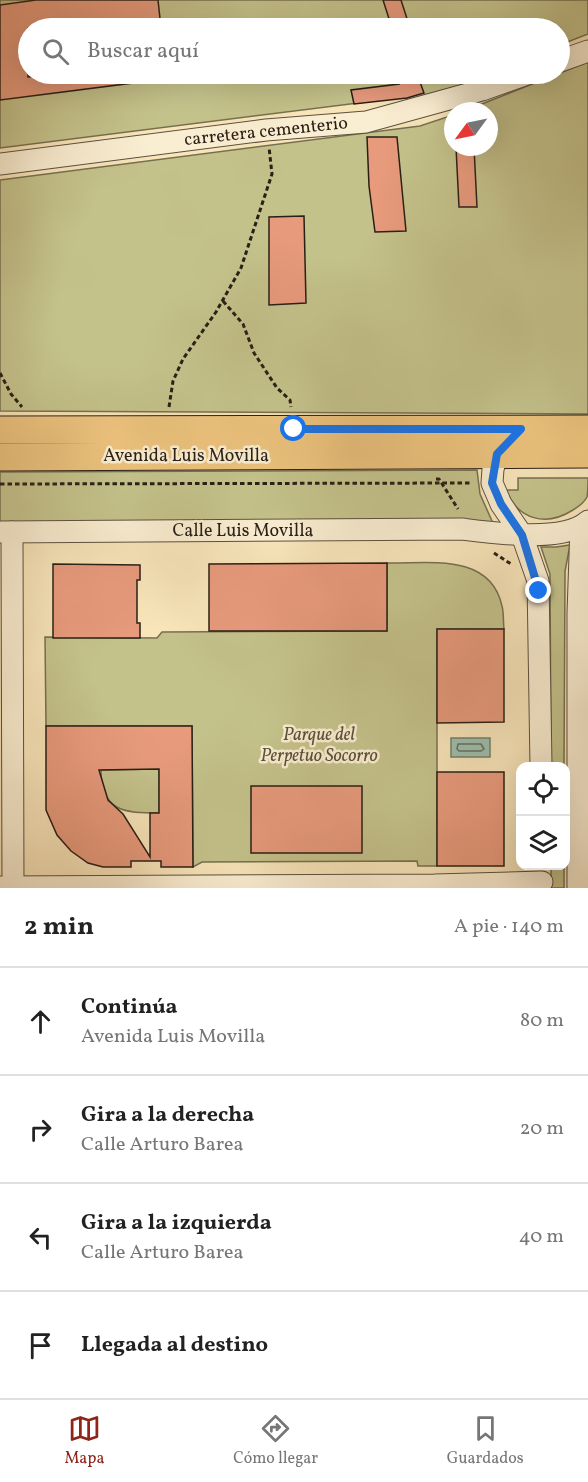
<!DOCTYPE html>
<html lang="es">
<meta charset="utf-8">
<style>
:root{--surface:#fff;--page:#f6f6f6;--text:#222;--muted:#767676;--line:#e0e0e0;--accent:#8f2418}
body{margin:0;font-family:Vollkorn,serif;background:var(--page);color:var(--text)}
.controls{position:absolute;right:18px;bottom:18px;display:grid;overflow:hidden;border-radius:12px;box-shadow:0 6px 24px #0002}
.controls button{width:54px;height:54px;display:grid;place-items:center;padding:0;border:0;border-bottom:2px solid var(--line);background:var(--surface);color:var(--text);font:30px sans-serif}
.compass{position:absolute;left:444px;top:102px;width:54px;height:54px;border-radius:50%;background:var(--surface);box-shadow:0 6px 24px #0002;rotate:237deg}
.stop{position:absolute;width:18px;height:18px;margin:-14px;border:4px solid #1a73e8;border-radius:50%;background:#fff}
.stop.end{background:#1a73e8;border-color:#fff;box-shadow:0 2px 6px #0008}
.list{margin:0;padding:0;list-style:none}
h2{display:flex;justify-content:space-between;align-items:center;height:78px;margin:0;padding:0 24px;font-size:26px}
h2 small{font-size:20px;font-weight:400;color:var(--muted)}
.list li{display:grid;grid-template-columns:39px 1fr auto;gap:18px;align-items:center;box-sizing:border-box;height:108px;padding:0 24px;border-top:2px solid var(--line)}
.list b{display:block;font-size:22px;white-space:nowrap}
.list p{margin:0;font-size:20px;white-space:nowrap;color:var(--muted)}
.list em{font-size:20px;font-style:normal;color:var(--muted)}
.icon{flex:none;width:33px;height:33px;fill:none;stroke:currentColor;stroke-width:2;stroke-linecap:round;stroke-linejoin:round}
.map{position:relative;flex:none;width:588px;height:888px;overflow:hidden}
.search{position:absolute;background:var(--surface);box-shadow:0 6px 24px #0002;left:18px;right:18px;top:18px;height:66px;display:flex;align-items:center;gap:15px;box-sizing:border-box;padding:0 21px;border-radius:33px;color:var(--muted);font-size:22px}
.sheet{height:510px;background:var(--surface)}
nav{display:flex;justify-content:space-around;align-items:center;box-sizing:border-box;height:84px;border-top:2px solid var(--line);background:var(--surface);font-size:16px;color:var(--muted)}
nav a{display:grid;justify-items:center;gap:3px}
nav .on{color:var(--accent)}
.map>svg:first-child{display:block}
.green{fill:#c4c28b;stroke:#767050;stroke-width:1.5}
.water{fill:#9dbfad;stroke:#6f7f71;stroke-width:1.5}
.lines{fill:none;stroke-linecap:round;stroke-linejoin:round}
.shore{stroke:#636f62;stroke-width:1.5}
.building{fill:#e79a7c;stroke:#291f16;stroke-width:1.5;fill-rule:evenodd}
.minor-casing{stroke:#5d503f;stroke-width:23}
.major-casing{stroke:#291f16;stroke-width:29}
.path{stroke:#291f16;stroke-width:3;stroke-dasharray:4.5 3;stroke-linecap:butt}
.minor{stroke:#faeed2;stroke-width:21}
.major{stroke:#ecc27d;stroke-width:27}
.route{stroke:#1a73e8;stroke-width:8}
.labels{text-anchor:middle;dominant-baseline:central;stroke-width:5;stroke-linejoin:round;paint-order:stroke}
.street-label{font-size:18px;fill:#291f16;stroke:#faeed2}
.park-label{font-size:18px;font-style:italic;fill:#585039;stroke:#faeed2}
</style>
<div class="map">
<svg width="588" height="888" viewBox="0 0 588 888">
<rect width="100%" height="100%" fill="#f8e5ba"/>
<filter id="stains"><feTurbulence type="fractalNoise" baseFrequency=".00333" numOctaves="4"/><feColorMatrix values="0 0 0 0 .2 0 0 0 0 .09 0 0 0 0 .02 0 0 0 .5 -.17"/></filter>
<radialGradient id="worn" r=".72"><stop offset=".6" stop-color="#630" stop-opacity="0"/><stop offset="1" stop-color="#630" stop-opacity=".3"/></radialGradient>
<g class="green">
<polygon points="0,0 588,0 588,34 560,45 560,28 28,28 28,74 489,74 410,105 406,97 0,148"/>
<polygon points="588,62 588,414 0,411 0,180 420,126 453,115 453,147 489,147 489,111 464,111"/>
<polygon points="477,470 480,494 492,521 488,524 0,524 0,472"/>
<path d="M518 478H588C588 484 588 492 587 497 584 503 578 507 573 510 546 527 518 520 506 490H518Z"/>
<polygon points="570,545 565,571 564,766 551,766 550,574 541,547 556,547"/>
<path d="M387 563C428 564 490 552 502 606 504 613 503 621 504 629H437V866H418L417 861 202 862 193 867 192 726H46L45 637 157 638 162 632 387 631Z"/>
<path d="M159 769V813C125 813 101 812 101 770Z"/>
<rect x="551" y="866" width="13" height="22"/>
</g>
<rect class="water" x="451" y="738" width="39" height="19"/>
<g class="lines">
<polygon class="shore" points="458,744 481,744 484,749 481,751 459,751 457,749"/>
</g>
<g class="building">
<polygon points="36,0 158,0 161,28 28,28 28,77 61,74 133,74 133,83 0,100 0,5"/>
<polygon points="383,0 401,0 410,28 392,28"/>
<polygon points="396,74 417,74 424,93 407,98 354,104 351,90 399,84"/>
<polygon points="367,137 397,137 406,231 375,232 369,186"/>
<polygon points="456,147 474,147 477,207 459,207"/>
<polygon points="304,216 306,303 269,305 269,217"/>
<polygon points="387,563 387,631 209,631 209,564"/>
<polygon points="53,564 140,565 140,580 137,580 137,623 140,623 140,638 53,638"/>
<polygon points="437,629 504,629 504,722 437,723"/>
<path d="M46 726H192L193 867H161V861H131V867H103L88 863 71 851 57 835 46 810ZM159 769V813H150V857L123 814 108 800 99 770Z"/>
<rect x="437" y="772" width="67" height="94"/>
<rect x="251" y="786" width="111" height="67"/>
</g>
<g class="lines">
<defs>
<g id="minor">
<polyline points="560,61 588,51"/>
<polyline points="0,164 266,130 366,122 482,90 527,74"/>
<polyline points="506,445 497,455 493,469 492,483 501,504 522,535 538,581 541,766"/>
<path d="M0 532 462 529C494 533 564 543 588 521"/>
<polyline points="12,532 13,888"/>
<polyline points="0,887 434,885 542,882"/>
<polyline points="578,888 578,613 581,527"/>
</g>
<g id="major">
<polyline points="0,430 588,429"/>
<polyline points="0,457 588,454"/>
</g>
</defs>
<use href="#minor" class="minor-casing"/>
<use href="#major" class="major-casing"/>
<g class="path">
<polyline points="223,301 243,324 254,353 277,388 290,400 291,407"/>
<polyline points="0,373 11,394 22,407"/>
<polyline points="169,407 173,381 183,359 216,312 241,268 272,174 269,147"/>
<polyline points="436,479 439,479 458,509"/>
<polyline points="0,484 472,483"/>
<polyline points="494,553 511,564"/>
</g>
<use href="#minor" class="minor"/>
<use href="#major" class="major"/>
</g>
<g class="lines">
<polyline class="route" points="294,429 521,429 497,454 492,483 501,504 522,535 539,591"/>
</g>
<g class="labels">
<g class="street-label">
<text transform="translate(266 132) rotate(-6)">carretera cementerio</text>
<text x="186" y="456">Avenida Luis Movilla</text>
<text x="243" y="531">Calle Luis Movilla</text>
</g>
<g class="park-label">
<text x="319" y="735">Parque del<tspan x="319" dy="21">Perpetuo Socorro</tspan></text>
</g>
</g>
<rect width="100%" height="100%" filter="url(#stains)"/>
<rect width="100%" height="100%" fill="url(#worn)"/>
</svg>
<div class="controls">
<button><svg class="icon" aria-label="locate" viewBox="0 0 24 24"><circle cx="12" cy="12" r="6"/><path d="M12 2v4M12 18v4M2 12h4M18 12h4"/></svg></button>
<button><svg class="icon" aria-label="layers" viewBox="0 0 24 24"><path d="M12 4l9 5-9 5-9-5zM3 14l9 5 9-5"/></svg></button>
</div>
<svg class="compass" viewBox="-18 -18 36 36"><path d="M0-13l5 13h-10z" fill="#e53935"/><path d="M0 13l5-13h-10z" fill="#767676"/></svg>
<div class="stop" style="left:294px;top:429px"></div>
<div class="stop end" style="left:539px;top:591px"></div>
<div class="search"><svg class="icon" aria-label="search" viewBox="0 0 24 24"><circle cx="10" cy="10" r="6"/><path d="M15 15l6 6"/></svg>Buscar aquí</div>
</div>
<section class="sheet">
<h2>2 min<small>A pie · 140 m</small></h2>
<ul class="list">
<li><svg class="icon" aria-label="ahead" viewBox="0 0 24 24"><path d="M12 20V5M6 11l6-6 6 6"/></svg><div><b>Continúa</b><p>Avenida Luis Movilla</p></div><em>80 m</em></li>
<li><svg class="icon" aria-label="right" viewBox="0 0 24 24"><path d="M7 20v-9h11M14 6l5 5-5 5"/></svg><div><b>Gira a la derecha</b><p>Calle Arturo Barea</p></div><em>20 m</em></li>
<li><svg class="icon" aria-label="left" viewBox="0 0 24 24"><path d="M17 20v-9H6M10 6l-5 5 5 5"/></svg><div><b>Gira a la izquierda</b><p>Calle Arturo Barea</p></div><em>40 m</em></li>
<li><svg class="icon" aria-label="arrive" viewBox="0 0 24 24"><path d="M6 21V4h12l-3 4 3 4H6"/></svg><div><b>Llegada al destino</b></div></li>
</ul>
</section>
<nav>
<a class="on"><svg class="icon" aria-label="map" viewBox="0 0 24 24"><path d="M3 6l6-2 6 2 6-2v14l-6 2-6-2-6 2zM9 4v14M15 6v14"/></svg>Mapa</a>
<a><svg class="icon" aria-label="directions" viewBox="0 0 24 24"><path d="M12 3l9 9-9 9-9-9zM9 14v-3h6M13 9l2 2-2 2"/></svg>Cómo llegar</a>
<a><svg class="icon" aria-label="saved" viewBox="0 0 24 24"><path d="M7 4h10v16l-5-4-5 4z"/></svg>Guardados</a>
</nav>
